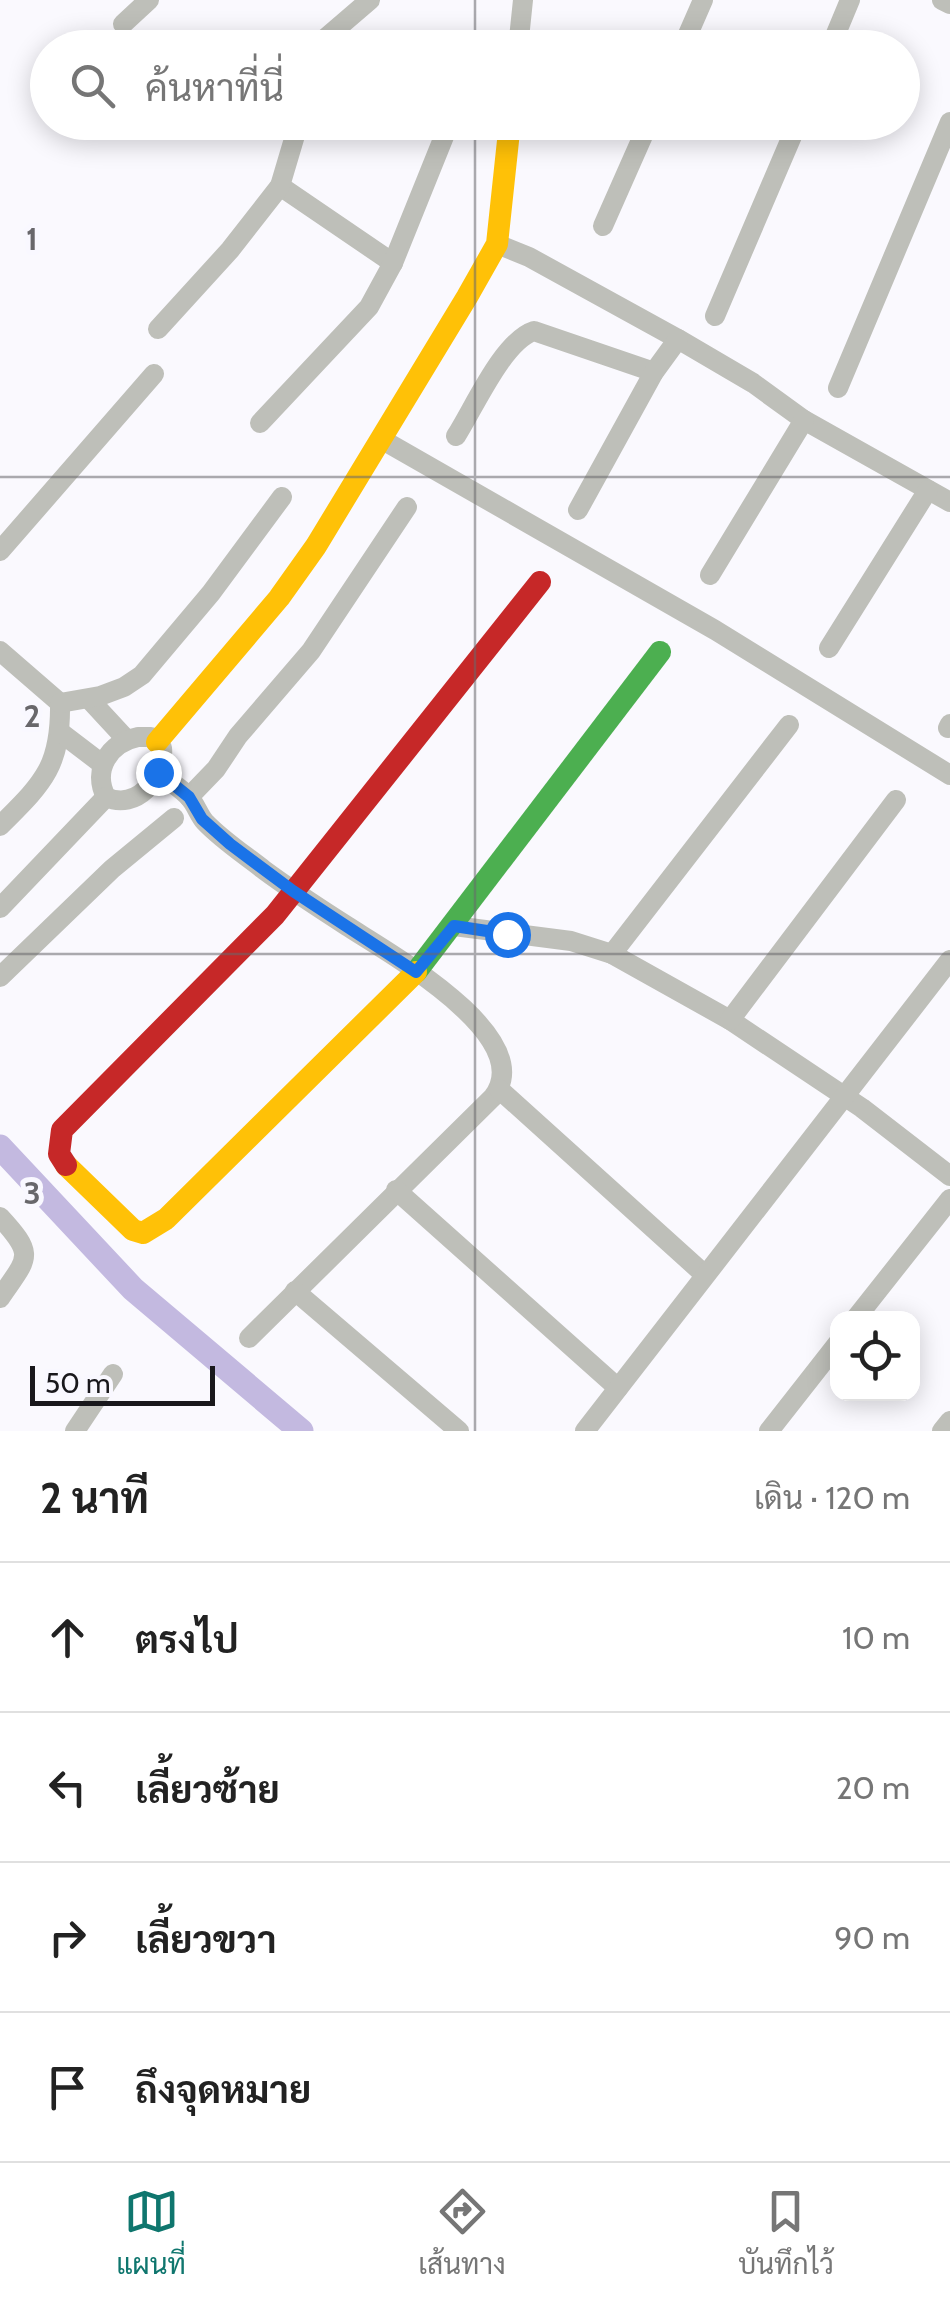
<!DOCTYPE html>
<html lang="th">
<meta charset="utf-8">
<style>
:root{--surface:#fff;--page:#f6f6f6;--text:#222;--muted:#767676;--line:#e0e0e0;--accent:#0f766e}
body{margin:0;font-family:Cabin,Sarabun,sans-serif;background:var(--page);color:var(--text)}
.controls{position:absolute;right:30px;bottom:30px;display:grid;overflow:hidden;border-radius:20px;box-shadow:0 5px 25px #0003}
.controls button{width:90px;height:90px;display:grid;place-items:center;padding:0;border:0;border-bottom:2px solid var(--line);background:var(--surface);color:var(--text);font:50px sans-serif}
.scale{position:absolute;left:30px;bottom:25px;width:185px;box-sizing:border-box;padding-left:10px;border:5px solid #19181c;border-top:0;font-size:28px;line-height:35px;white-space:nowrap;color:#19181c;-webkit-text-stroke:8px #f9f8ff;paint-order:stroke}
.stop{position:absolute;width:30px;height:30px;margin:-22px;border:8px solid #1a73e8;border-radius:50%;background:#fff}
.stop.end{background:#1a73e8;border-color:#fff;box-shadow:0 2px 10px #0008}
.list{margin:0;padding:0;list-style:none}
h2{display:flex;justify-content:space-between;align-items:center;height:130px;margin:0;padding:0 40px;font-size:42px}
h2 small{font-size:32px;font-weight:400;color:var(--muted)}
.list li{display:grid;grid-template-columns:65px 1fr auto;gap:30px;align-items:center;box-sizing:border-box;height:150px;padding:0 40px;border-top:2px solid var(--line)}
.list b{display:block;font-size:38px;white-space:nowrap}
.list em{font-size:32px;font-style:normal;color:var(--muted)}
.icon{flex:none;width:55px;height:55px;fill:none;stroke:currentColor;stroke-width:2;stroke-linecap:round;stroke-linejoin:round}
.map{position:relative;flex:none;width:950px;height:1431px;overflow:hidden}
.search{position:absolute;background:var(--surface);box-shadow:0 5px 25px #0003;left:30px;right:30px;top:30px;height:110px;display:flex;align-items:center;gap:25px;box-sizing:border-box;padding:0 35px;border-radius:55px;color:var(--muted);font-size:38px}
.sheet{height:730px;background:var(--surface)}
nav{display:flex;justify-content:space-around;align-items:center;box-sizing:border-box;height:140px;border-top:2px solid var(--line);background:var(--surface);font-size:28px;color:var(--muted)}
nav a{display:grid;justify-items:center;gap:5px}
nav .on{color:var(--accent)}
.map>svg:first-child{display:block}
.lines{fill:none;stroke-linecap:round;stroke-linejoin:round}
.canal{stroke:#c3b9e0;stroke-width:25}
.street{stroke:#bebfb9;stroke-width:20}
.fast{stroke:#4caf50;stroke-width:22}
.slow{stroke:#ffc107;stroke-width:22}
.jam{stroke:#c62828;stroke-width:22}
.route{stroke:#1a73e8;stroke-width:12}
.grid{fill:none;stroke:#68676b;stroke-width:2.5;stroke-opacity:0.55}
.grid-label{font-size:32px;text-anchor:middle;font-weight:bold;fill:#68676b;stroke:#f9f8ff;stroke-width:10;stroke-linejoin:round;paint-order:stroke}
</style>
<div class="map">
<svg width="950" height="1431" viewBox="0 0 950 1431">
<rect width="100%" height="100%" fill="#faf9fe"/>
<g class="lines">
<polyline class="canal" points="0,1147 133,1289 301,1431"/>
<g class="street">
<polyline points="942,0 950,4"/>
<polyline points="123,24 149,0"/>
<polyline points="314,48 370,0"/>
<polyline points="518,48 523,0"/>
<polyline points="682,48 703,0"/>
<polyline points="830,48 850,0"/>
<polyline points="227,123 228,122"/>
<polyline points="280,186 393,263"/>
<polyline points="603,226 649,122"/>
<polyline points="497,244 529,257 678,339 753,383 804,420 950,502"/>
<polyline points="715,316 798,122"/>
<polyline points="158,329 230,250 280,186 299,122"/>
<polyline points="838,388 950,122"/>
<polyline points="260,423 369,307 393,263 445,134"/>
<path d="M456 436C474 408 503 341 534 331L654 372"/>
<polyline points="381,439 715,630 950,775"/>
<polyline points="578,510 654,372 678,339"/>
<polyline points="0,551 154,374"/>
<polyline points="710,575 804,420"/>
<polyline points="829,648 928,490"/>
<path d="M0 651 60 703C61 767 43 783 0 826"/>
<polyline points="89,699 126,739"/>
<polyline points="60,703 100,696 124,687 142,675 211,593 282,497"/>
<polyline points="948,728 950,724"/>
<polyline points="60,732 102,764"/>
<path d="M138 737H151L162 748C165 778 136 811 106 797 92 770 109 743 138 737Z"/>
<path d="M158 773C168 780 179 787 188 796 196 804 198 814 205 822 222 840 245 855 264 870 291 890 319 908 347 926 387 952 540 1037 493 1097L249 1338"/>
<polyline points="189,797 216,769 238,736 311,651 407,507"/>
<polyline points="0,908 106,797"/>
<polyline points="454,926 571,941 612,954 730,1020 862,1108 950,1176"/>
<polyline points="612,954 789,725"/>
<polyline points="0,977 112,869 174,818"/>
<polyline points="730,1020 896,800"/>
<polyline points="499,1089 705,1275"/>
<polyline points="396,1190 618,1388"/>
<path d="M0 1217C36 1256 28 1257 0 1298"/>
<polyline points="295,1291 459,1431"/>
<polyline points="856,1318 950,1199"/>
<polyline points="75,1431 113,1374"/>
<polyline points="585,1431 950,960"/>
<polyline points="769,1431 838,1343"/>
<polyline points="942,1431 950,1421"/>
</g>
<polyline class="fast" points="416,972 660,652"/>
<g class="slow">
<polyline points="157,742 279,598 316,546 467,297 497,244 510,122"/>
<polyline points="66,1165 133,1230 143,1233 166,1219 416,972"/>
</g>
<polyline class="jam" points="66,1165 59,1154 62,1130 275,915 540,582"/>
</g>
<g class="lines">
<polyline class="route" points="158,772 189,797 202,819 230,844 293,891 416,972 454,926 507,934"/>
</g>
<path class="grid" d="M475 0V48M475 122V1431M0 477H950M0 954H950"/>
<g class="grid-label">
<text x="32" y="250">1</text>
<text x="32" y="727">2</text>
<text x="32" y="1204">3</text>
</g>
</svg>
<div class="controls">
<button><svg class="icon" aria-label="locate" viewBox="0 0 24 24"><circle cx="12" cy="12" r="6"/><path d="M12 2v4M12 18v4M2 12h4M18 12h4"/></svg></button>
</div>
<div class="scale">50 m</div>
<div class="stop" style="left:507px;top:934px"></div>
<div class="stop end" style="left:158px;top:772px"></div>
<div class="search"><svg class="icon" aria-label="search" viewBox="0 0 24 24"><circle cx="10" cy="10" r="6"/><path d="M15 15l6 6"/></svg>ค้นหาที่นี่</div>
</div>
<section class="sheet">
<h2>2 นาที<small>เดิน · 120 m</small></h2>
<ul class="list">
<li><svg class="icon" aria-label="ahead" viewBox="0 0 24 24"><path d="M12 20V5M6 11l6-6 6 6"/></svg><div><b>ตรงไป</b></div><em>10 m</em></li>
<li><svg class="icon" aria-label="left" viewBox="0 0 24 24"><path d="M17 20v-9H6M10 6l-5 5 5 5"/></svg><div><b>เลี้ยวซ้าย</b></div><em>20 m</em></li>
<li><svg class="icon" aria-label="right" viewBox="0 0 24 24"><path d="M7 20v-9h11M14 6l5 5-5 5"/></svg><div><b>เลี้ยวขวา</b></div><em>90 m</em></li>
<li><svg class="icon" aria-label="arrive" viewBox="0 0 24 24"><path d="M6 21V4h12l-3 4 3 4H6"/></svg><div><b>ถึงจุดหมาย</b></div></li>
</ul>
</section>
<nav>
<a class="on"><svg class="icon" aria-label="map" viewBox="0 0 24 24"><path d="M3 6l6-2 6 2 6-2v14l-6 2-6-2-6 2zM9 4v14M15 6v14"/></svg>แผนที่</a>
<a><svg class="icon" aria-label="directions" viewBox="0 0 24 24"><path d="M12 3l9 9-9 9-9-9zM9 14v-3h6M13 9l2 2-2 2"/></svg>เส้นทาง</a>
<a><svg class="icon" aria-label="saved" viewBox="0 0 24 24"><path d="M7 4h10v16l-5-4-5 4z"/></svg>บันทึกไว้</a>
</nav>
